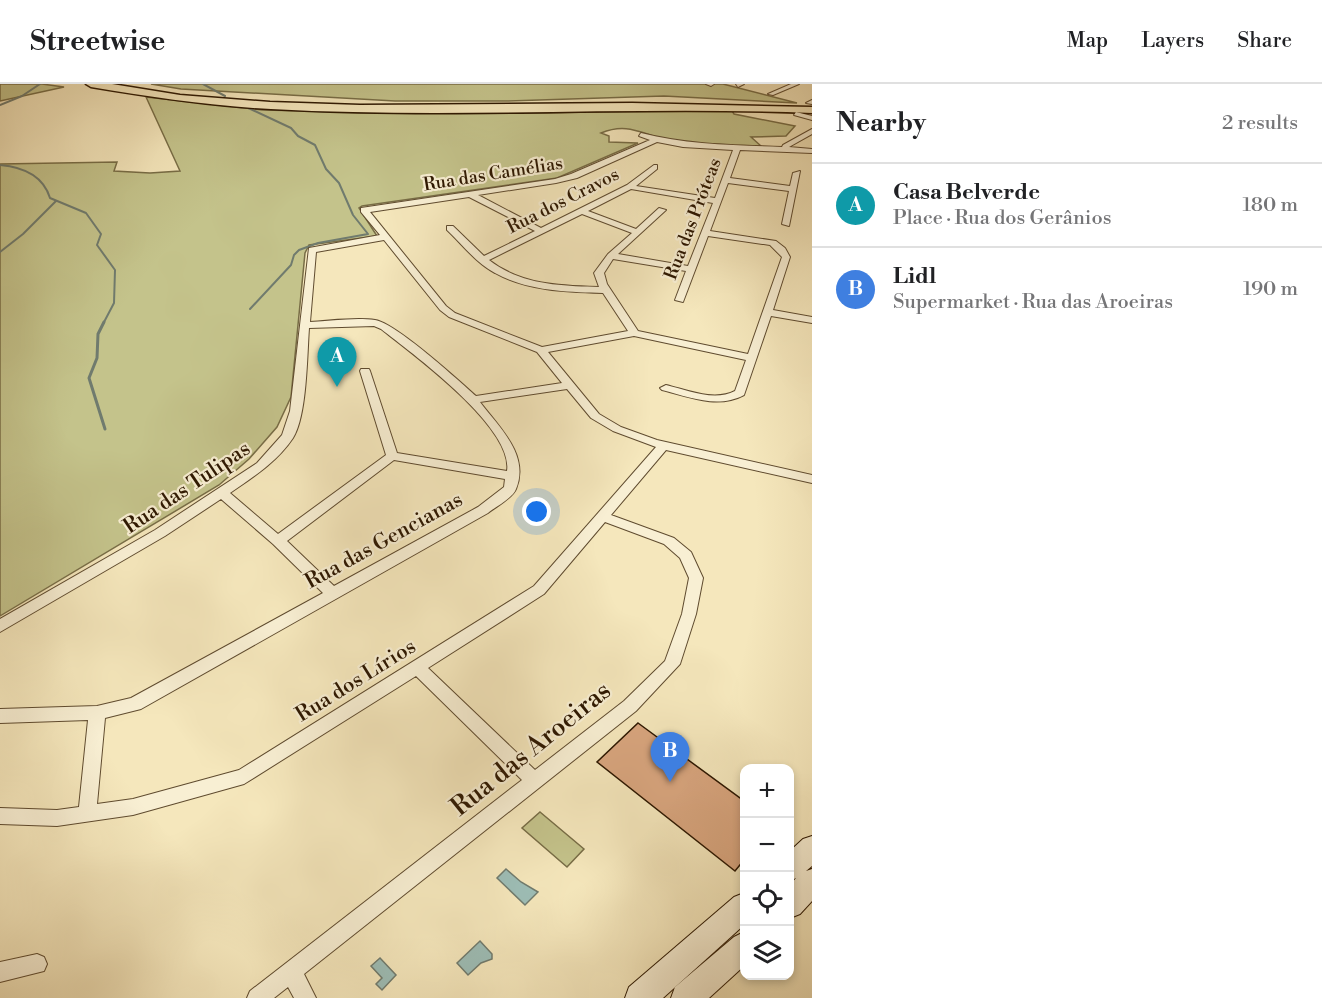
<!DOCTYPE html>
<meta charset="utf-8">
<style>
:root{--surface:#fff;--page:#f6f6f6;--text:#202124;--muted:#757577;--line:#e0e0e0;--accent:#111827}
body{margin:0;font-family:"Libre Bodoni",serif;background:var(--page);color:var(--text)}
.controls{position:absolute;right:18px;bottom:18px;display:grid;overflow:hidden;border-radius:12px;box-shadow:0 3px 9px #0003}
.controls button{width:54px;height:54px;display:grid;place-items:center;padding:0;border:0;border-bottom:2px solid var(--line);background:var(--surface);color:var(--text);font:30px sans-serif}
.you{position:absolute;left:537px;top:428px;width:21px;height:21px;margin:-15px;border:4px solid #fff;border-radius:50%;background:#1a73e8;box-shadow:0 0 0 9px #1a73e833}
.badge{display:grid;place-items:center;width:39px;height:39px;border-radius:50%;background:var(--accent);color:#fff;font-size:20px;font-weight:700}
.pin{position:absolute;translate:-50% -50px;filter:drop-shadow(0 2px 3px #0008)}
.pin::after{content:'';position:absolute;top:32px;width:21px;height:18px;background:inherit;clip-path:polygon(0 0,100% 0,50% 100%)}
.list{margin:0;padding:0;list-style:none}
h2{display:flex;justify-content:space-between;align-items:center;height:78px;margin:0;padding:0 24px;font-size:26px}
h2 small{font-size:20px;font-weight:400;color:var(--muted)}
.list li{display:grid;grid-template-columns:39px 1fr auto;gap:18px;align-items:center;box-sizing:border-box;height:84px;padding:0 24px;border-top:2px solid var(--line)}
.list b{display:block;font-size:22px;white-space:nowrap}
.list p{margin:0;font-size:20px;white-space:nowrap;color:var(--muted)}
.list em{font-size:20px;font-style:normal;color:var(--muted)}
.icon{flex:none;width:33px;height:33px;fill:none;stroke:currentColor;stroke-width:2;stroke-linecap:round;stroke-linejoin:round}
.map{position:relative;flex:none;width:812px;height:914px;overflow:hidden}
header{display:flex;align-items:center;gap:36px;box-sizing:border-box;height:84px;padding:0 30px;background:var(--surface);border-bottom:2px solid var(--line)}
header strong{font-size:28px}
nav{display:flex;gap:33px;margin-inline-start:auto;font-size:21px}
main{display:flex}
aside{flex:1;background:var(--surface)}
.map>svg:first-child{display:block}
.green{fill:#c4c38b;stroke:#786d46;stroke-width:1.5}
.water{fill:#9dbeb7;stroke:#707b6e;stroke-width:1.5}
.lines{fill:none;stroke-linecap:round;stroke-linejoin:round}
.stream-far1{stroke:#707b6e;stroke-width:2}
.stream{stroke:#707b6e;stroke-width:3}
.building{fill:#d8a57e;stroke:#2d1700;stroke-width:1.5}
.street-casing{stroke:#5f4b2f;stroke-width:2}
.secondary-casing{stroke:#2d1700;stroke-width:2}
.highway-casing{stroke:#2d1700;stroke-width:3}
.street{fill:#f8efd3;fill-rule:evenodd}
.secondary{fill:#f8efd3;fill-rule:evenodd}
.highway{fill:#f5e7bc;fill-rule:evenodd}
.labels{text-anchor:middle;dominant-baseline:central;stroke-width:4.5;stroke-linejoin:round;paint-order:stroke}
.far-street-label{font-size:18px;fill:#2d1700;stroke:#f8efd3}
.street-label{font-size:21px;fill:#2d1700;stroke:#f8efd3}
.near-street-label{font-size:26px;fill:#2d1700;stroke:#f8efd3}
</style>
<header>
<strong>Streetwise</strong>
<nav><a>Map</a><a>Layers</a><a>Share</a></nav>
</header>
<main>
<div class="map">
<svg width="812" height="914" viewBox="0 0 812 914">
<rect width="100%" height="100%" fill="#f5e7bc"/>
<filter id="stains"><feTurbulence type="fractalNoise" baseFrequency=".00333" numOctaves="4"/><feColorMatrix values="0 0 0 0 .2 0 0 0 0 .09 0 0 0 0 .02 0 0 0 .5 -.17"/></filter>
<radialGradient id="worn" r=".72"><stop offset=".6" stop-color="#630" stop-opacity="0"/><stop offset="1" stop-color="#630" stop-opacity=".3"/></radialGradient>
<g class="green">
<polygon points="0,0 42,0 64,3 0,17"/>
<polygon points="151,0 723,0 797,19 664,12 508,17 395,17 181,5"/>
<path d="M146 13 262 26 356 28 731 25 734 30 795 42 786 52 751 53 761 62C731 63 698 63 668 56 641 50 628 38 601 49L609 52V58L638 59 557 94 362 122 359 124 377 152 309 161 305 169 291 313 277 343 249 375 219 401 0 532V80L117 78 114 87 150 89 180 87Z"/>
<polygon points="540,728 584,765 567,783 522,744"/>
</g>
<g class="water">
<polygon points="506,785 521,798 538,808 525,821 497,794"/>
<polygon points="480,857 492,870 492,875 481,879 468,891 457,879"/>
<polygon points="380,874 396,891 382,906 376,900 382,894 371,882"/>
</g>
<g class="lines">
<g class="stream-far1">
<polyline points="203,0 225,12"/>
<polyline points="0,21 22,12 40,0"/>
<polyline points="244,22 291,44 298,52 315,61 326,85 339,99 353,131 368,150 318,159 299,166 294,171 291,181 250,225"/>
<path d="M0 81C23 83 43 91 50 114L86 129 101 150 97 161 115 186 114 219 103 240"/>
<polyline points="0,168 23,150 56,117"/>
</g>
<polyline class="stream" points="104,238 98,250 97,274 89,294 105,345"/>
</g>
<polygon class="building" points="638,639 744,717 744,776 735,787 597,678"/>
<g class="lines">
<defs>
<g id="street">
<polygon points="706,0 714,0 711,2"/>
<polygon points="736,0 744,0 738,3"/>
<polygon points="791,0 799,0 773,11 768,10"/>
<polygon points="812,16 812,20 806,19"/>
<polygon points="796,28 812,32 812,36 794,31"/>
<path d="M812 45V50L789 63 812 65V69L740 66 730 94 790 102 793 89 800 87 789 142 782 140 789 107 728 99 710 147 776 157 785 164 790 173 773 226 812 233V239L771 232 744 311C718 325 689 313 662 306L660 304 666 301C687 306 714 318 735 307L746 276 634 252 548 268 599 330 621 343 657 356 812 391V399L666 366 611 431 674 454 691 468 703 494 696 530 680 580 636 627 304 890 316 914H294L288 903 274 914H247L250 907 522 696 416 592 244 700 133 731 57 742 0 740V724L57 726 79 723 88 636 0 639V625L97 622 131 614 323 509 273 460 221 415 165 452 0 548V535L155 446 257 379 282 351 290 327 309 164 380 151 361 128V124L555 95 571 90 650 56 639 52 641 49C688 61 734 61 782 63L783 61ZM657 58 683 63 733 66 715 114 636 102 657 85V81H654L627 101 541 144 478 111 556 99 577 94ZM631 105 713 119 688 182 618 170 666 126 659 124 636 145 588 127ZM469 113 535 147 484 172 453 142H447V146C462 160 476 179 495 189 527 207 567 208 603 209L628 247 542 263 455 229 446 222 370 128ZM582 130 632 149 608 170 594 189 599 203C561 202 521 201 489 176ZM708 152 770 161 782 173 748 270 638 247 607 200 604 189 613 175 686 187 675 216 683 218ZM384 156 440 226 449 233 537 268 562 299 476 312C458 296 396 239 375 236 355 233 331 237 310 238L316 168ZM374 242 381 245C413 270 514 344 507 387L397 369 370 287 369 285H361L360 287 386 371 278 450 230 409C253 393 277 378 293 354 307 332 307 271 309 244ZM567 305 591 334 613 347 656 363 534 502 239 686 133 715 97 720 105 634 141 625 488 429C495 423 513 414 516 405 530 371 499 343 480 318ZM394 376 505 395 504 403 478 423 334 502 287 457ZM605 438 664 460 680 474 689 494 682 530 665 577 624 617 535 686 428 584 544 510Z"/>
<polygon points="37,870 44,873 47,880 44,887 0,898 0,878"/>
</g>
<g id="secondary">
<polygon points="812,752 812,782 806,787 812,785 812,817 800,830 790,834 790,801 796,794 790,797 790,767 803,755"/>
<polygon points="744,809 744,841 663,914 625,914 629,903 734,813"/>
<polygon points="744,848 744,882 709,914 671,914 675,903 734,853"/>
</g>
<path id="highway" d="M86 0H112L180 11 270 18 360 21 632 19 812 23V29C632 22 451 35 271 25 211 22 151 13 91 3Z"/>
</defs>
<use href="#street" class="street-casing"/>
<use href="#secondary" class="secondary-casing"/>
<use href="#highway" class="highway-casing"/>
<use href="#street" class="street"/>
<use href="#secondary" class="secondary"/>
<use href="#highway" class="highway"/>
</g>
<g class="labels">
<g class="far-street-label">
<text transform="translate(493 90) rotate(-9)">Rua das Camélias</text>
<text transform="translate(563 117) rotate(-27)">Rua dos Cravos</text>
<text transform="translate(693 135) rotate(-69)">Rua das Próteas</text>
</g>
<g class="street-label">
<text transform="translate(187 404) rotate(-34)">Rua das Tulipas</text>
<text transform="translate(384 457) rotate(-29)">Rua das Gencianas</text>
<text transform="translate(356 597) rotate(-32)">Rua dos Lírios</text>
</g>
<g class="near-street-label">
<text transform="translate(531 665) rotate(-39)">Rua das Aroeiras</text>
</g>
</g>
<rect width="100%" height="100%" filter="url(#stains)"/>
<rect width="100%" height="100%" fill="url(#worn)"/>
</svg>
<div class="controls">
<button>+</button>
<button>−</button>
<button><svg class="icon" aria-label="locate" viewBox="0 0 24 24"><circle cx="12" cy="12" r="6"/><path d="M12 2v4M12 18v4M2 12h4M18 12h4"/></svg></button>
<button><svg class="icon" aria-label="layers" viewBox="0 0 24 24"><path d="M12 4l9 5-9 5-9-5zM3 14l9 5 9-5"/></svg></button>
</div>
<div class="you"></div>
<div class="pin badge" style="left:337px;top:303px;background:#0f9aa8">A</div>
<div class="pin badge" style="left:670px;top:698px;background:#3f7fe0">B</div>
</div>
<aside>
<h2>Nearby<small>2 results</small></h2>
<ul class="list">
<li><span class="badge" style="background:#0f9aa8">A</span><div><b>Casa Belverde</b><p>Place · Rua dos Gerânios</p></div><em>180 m</em></li>
<li><span class="badge" style="background:#3f7fe0">B</span><div><b>Lidl</b><p>Supermarket · Rua das Aroeiras</p></div><em>190 m</em></li>
</ul>
</aside>
</main>
